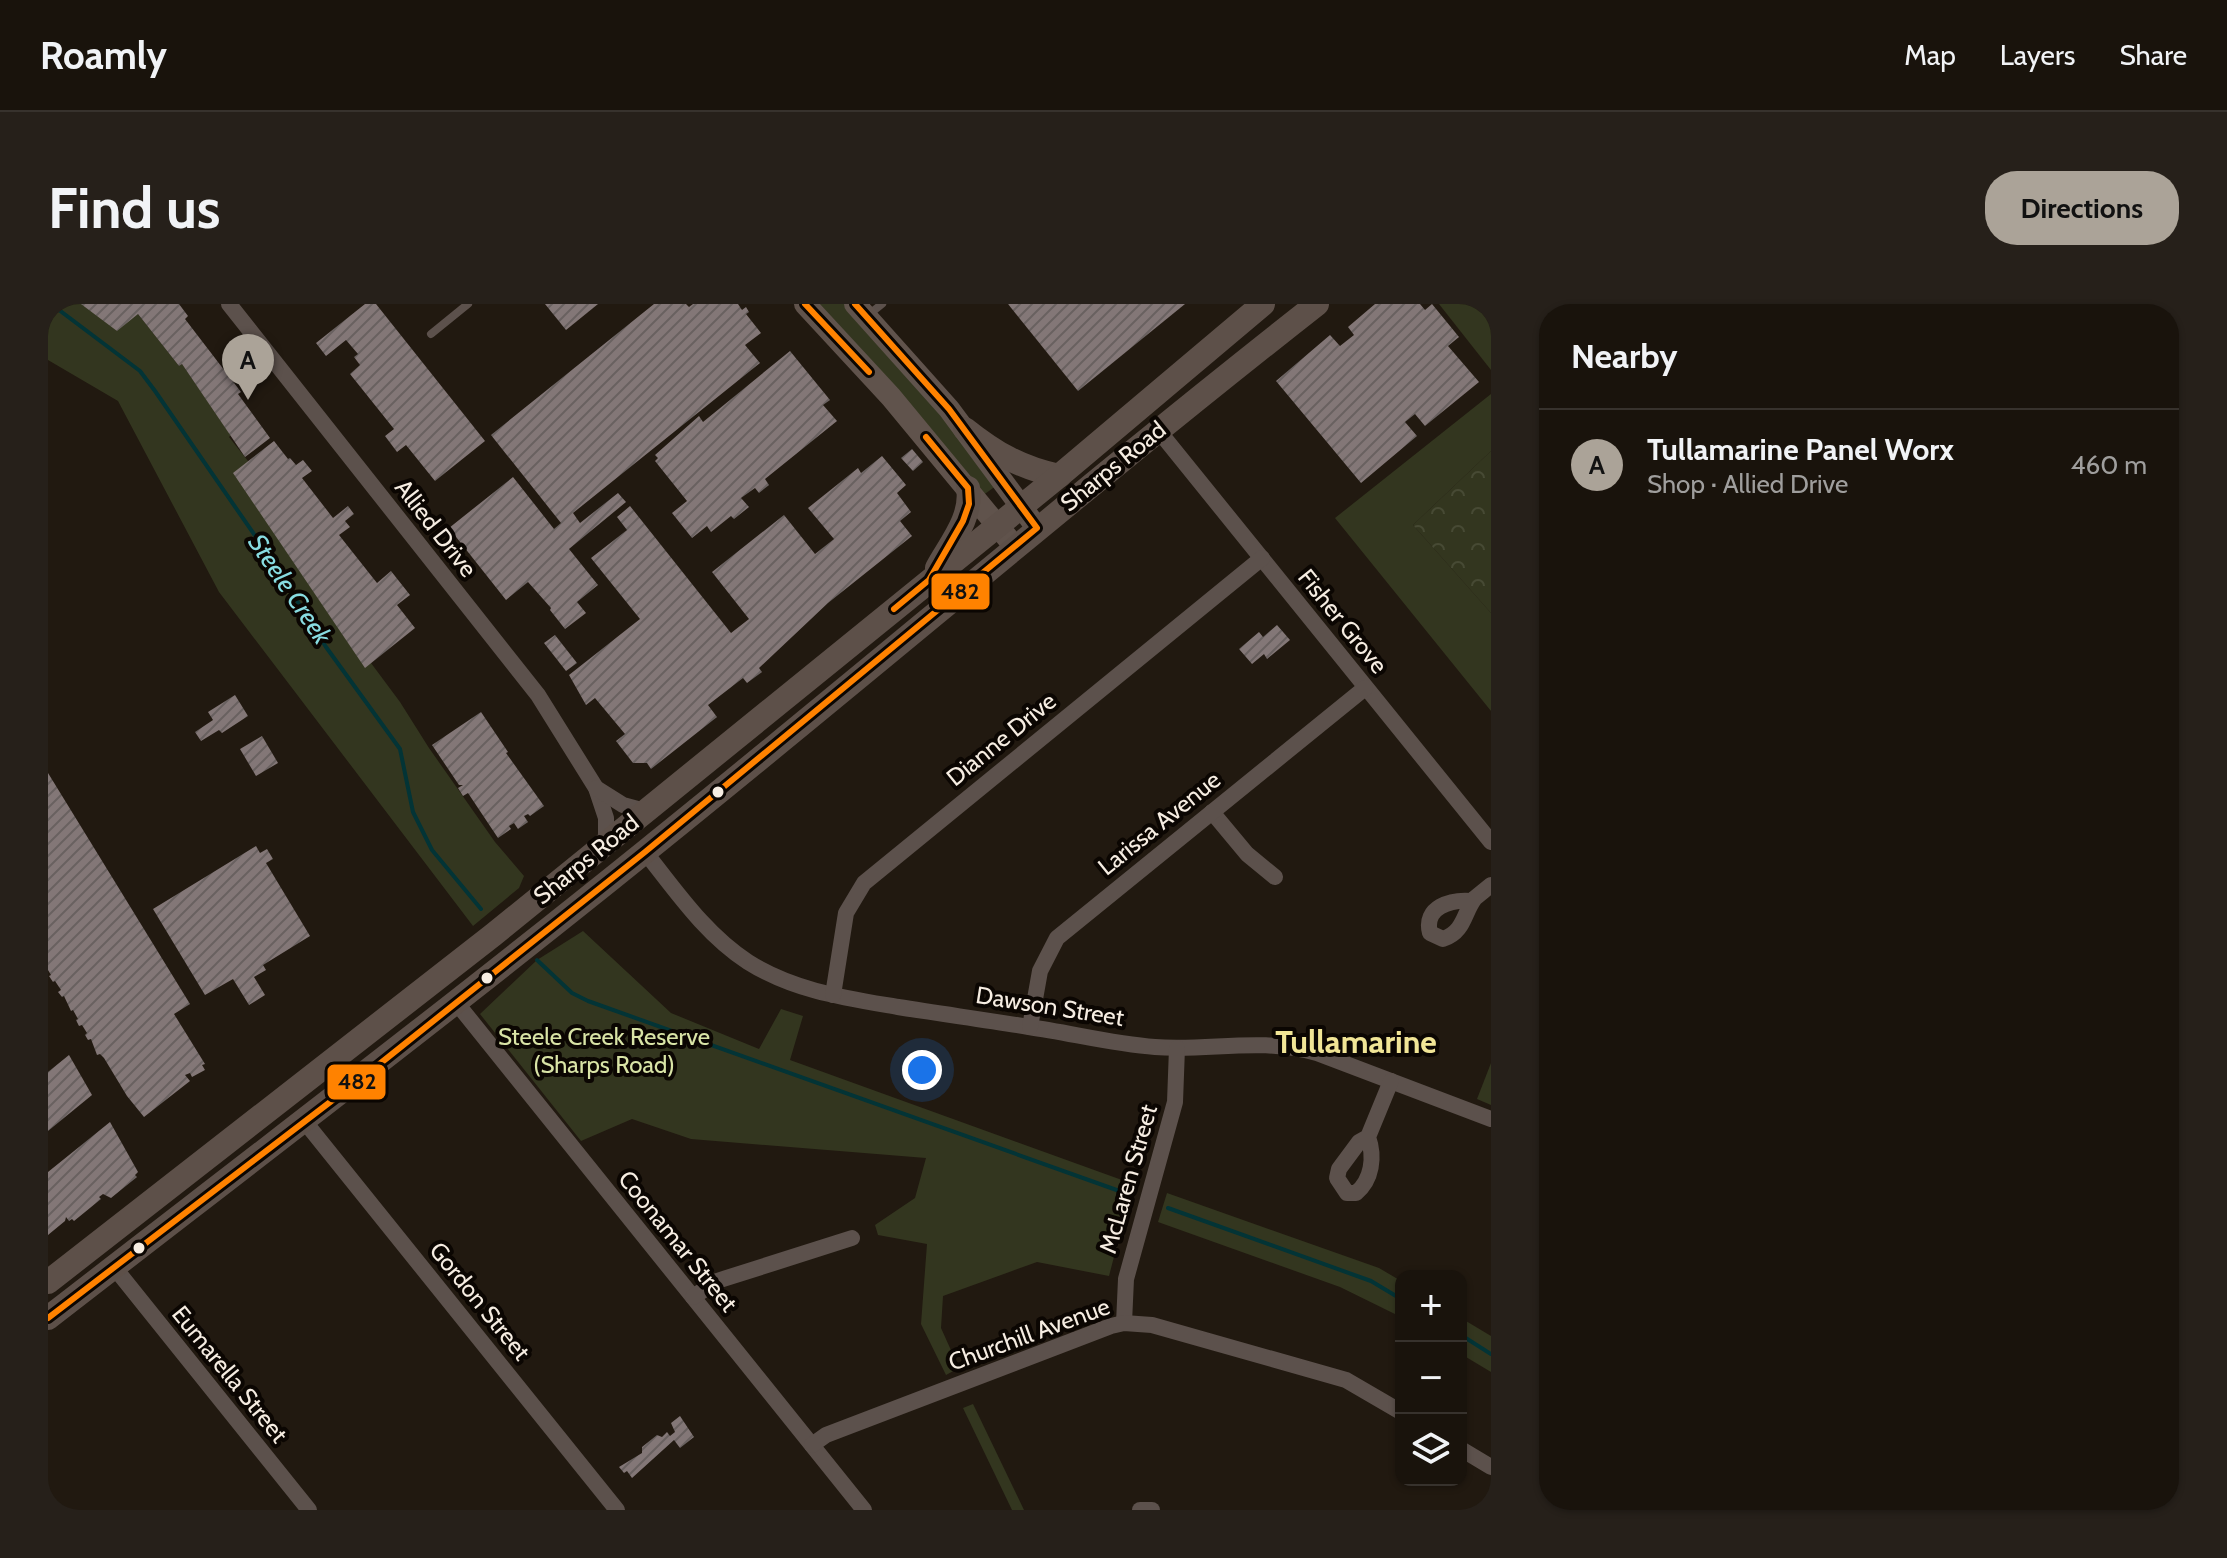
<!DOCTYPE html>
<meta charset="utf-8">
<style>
:root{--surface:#19130c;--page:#26201a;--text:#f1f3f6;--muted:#9f9e9d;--line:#37322d;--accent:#aba398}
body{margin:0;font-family:Cabin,sans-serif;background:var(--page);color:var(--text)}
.controls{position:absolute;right:24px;bottom:24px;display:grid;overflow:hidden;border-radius:16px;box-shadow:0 2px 6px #0004}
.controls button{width:72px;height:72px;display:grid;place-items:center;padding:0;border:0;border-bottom:2px solid var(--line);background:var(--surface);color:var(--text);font:40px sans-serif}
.you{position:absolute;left:874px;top:766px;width:28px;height:28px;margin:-20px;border:6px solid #fff;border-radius:50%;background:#1a73e8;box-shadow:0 0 0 12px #1a73e833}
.badge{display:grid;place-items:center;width:52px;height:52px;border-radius:50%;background:var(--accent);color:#111;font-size:26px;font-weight:700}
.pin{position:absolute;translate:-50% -66px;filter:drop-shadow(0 2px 4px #0008)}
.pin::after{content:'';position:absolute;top:42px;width:28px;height:24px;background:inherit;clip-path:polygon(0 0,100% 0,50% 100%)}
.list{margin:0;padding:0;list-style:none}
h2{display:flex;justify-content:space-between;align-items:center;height:104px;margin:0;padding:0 32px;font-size:34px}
h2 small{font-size:26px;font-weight:400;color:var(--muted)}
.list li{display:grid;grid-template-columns:52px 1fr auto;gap:24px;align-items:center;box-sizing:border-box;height:112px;padding:0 32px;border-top:2px solid var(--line)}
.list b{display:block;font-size:30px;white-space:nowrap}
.list p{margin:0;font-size:26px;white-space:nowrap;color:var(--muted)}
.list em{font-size:26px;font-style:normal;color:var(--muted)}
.icon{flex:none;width:44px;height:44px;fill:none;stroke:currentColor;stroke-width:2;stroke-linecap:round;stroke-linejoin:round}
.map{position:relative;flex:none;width:1443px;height:1206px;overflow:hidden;border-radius:32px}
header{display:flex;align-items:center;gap:48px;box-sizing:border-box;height:112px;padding:0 40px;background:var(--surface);border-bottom:2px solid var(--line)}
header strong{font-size:38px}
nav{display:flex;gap:44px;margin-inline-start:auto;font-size:28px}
.intro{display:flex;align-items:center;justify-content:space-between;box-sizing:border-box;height:192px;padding:0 48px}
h1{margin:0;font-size:56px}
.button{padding:20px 36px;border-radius:32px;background:var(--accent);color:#111;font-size:28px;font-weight:700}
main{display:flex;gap:48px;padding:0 48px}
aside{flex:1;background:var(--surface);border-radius:32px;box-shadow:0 2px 6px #0004}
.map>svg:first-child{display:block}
.green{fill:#33361f}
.forest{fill:url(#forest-crowns)}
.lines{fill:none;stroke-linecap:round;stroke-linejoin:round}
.stream{stroke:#033436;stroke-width:4}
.building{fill:url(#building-hatch)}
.lane{stroke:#5c514c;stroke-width:8}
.street{stroke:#5c514c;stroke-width:16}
.secondary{stroke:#60534c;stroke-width:22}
.primary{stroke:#5d5049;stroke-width:24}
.bus-1-casing{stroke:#0b0602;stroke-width:12}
.bus-1{stroke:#ff8200;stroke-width:6}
.bus-dot{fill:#f6ede2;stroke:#0b0602;stroke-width:3}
.labels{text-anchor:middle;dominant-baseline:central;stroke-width:8;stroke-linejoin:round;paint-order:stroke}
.street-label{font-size:24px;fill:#f6ede2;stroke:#0b0602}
.park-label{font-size:24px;fill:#d9e4a6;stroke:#0b0602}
.water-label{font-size:26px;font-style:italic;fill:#88dce1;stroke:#0b0602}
.district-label{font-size:32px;font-weight:bold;fill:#f1e596;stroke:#0b0602}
.line-badge{stroke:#0b0602;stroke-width:3}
.pale-badge-label{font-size:22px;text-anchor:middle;font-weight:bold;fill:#111}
</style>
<header>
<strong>Roamly</strong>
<nav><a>Map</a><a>Layers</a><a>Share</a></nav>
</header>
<div class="intro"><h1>Find us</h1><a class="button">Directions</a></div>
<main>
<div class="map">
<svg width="1443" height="1206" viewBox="0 0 1443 1206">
<defs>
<pattern id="forest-crowns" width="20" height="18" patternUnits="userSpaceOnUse" patternTransform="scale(2)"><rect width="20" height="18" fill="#33361f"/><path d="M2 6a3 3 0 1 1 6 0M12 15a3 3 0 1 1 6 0" fill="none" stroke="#474a34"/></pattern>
<pattern id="building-hatch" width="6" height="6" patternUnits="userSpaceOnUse" patternTransform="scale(2)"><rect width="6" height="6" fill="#837777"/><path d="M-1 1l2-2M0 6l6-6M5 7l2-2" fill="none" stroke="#696160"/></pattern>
</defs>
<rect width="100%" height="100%" fill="#211910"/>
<g class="green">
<polygon points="0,0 33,0 90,10 131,62 134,60 183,131 181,133 200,157 323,359 352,398 381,444 447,538 476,572 471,584 425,622 171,288 70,97 0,56"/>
<polygon points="768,0 796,0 952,179 934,192"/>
<polygon points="1391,0 1443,0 1443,66"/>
<polygon points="1443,90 1443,147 1365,221 1443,309 1443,407 1287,214"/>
<polygon points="535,627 623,709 711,745 733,705 755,712 742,756 1085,880 1061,972 989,958 895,992 893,1024 911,1064 898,1071 873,1020 879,940 830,931 827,921 867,894 878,854 643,835 584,815 533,837 432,710 489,656"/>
<polygon points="1443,759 1443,801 1429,795"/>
<polygon points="1119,889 1331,964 1353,977 1353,1013 1292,983 1110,918"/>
<polygon points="1413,1014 1443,1032 1443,1068 1413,1050"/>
<polygon points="925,1100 976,1206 964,1206 915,1104"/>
</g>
<polygon class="forest" points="1443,147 1443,309 1365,221"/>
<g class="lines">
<g class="stream">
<polyline points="3,0 92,67 107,87 219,249 278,343 352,445 365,508 384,546 433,605"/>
<polyline points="489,656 524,689 540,697 1077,889"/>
<polyline points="1120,904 1323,977 1353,995"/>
<polyline points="1413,1031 1443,1050"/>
</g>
</g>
<g class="building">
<polygon points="33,0 131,0 140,12 137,15 193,88 190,90 222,134 197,153 134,60 131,62 90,10 69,27"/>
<polygon points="317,0 328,0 437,137 387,177 358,141 349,148 337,132 346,125 302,70 312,61 306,53 310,50 298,36 278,52 268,39"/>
<polygon points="497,0 550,0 518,26"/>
<polygon points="606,0 638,0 641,3 645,0 690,0 694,6 698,3 701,8 698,10 713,29 697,41 712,59 525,209 532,219 570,189 578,198 521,245 550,281 529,298 538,309 517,325 502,306 503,304 480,278 458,296 401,224 465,173 506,225 513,219 443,131"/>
<polygon points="960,0 1137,0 1030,87"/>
<polygon points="1327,0 1372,0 1377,6 1384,0 1411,33 1400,42 1431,78 1377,122 1367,110 1357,118 1369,132 1313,179 1228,77 1282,31 1292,42 1306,31 1300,23"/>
<polygon points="742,47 782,96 775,101 789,117 717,175 721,181 711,189 707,184 693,194 701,203 686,215 683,212 663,228 659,222 644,234 624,209 639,197 607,157 610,154 607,151 651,112 655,118"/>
<polygon points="226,137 240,155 242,154 248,161 255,156 264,167 254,174 285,214 300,202 306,210 297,217 302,223 291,231 329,279 343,267 362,291 349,301 367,324 317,364 185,169"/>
<polygon points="864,145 875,158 865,167 853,154"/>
<polygon points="834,152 858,181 849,189 863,208 852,217 864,232 780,299 711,364 714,368 699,379 695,374 660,401 669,413 603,465 599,459 585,459 568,437 577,430 547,394 538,401 521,371 592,315 543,254 579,226 569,213 582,202 683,329 701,315 664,268 736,211 767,250 786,235 760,204 810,164 813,169"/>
<polygon points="1229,321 1242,336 1219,355 1216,350 1204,360 1191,345 1211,328 1215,333"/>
<polygon points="507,331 529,359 518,367 496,339"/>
<polygon points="187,391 200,412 174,429 171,426 153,437 147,428 165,416 160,408"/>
<polygon points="433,408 460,448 458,449 496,502 482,512 480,510 476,512 480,518 470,525 466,519 461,522 463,525 450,534 420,489 415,492 410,484 415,481 411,481 384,441"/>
<polygon points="214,432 230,459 208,472 192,445"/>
<polygon points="0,469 142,700 126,710 157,760 154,761 157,766 144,773 142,769 137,771 142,777 96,813 79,792 56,754 52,750 49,751 43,735 40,736 37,731 39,729 34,721 31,722 28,716 30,715 25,706 23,707 16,692 14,693 10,688 13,686 7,677 5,678 1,672 3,671 0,666"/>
<polygon points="208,542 212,549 219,545 225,555 218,559 262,632 215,661 218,666 206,673 217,691 201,701 185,675 157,691 105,605"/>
<polygon points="21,751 44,791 0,827 0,768"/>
<polygon points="62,818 90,868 87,871 89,873 63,894 55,890 51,893 53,895 26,917 24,915 21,917 18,913 17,917 0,931 0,868"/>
<polygon points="632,1112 646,1133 632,1144 626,1136 584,1174 579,1167 576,1169 571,1163 594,1149 594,1143 609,1131 614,1133 619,1128 622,1132 627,1128 623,1119"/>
</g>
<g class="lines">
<g class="lane">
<polyline points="819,12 834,0"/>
<polyline points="383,30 420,0"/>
</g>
<g class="street">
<polyline points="181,0 490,391 548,484 558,514 558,538"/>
<polyline points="1110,126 1443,538"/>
<polyline points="548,484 575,501 597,507"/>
<polyline points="1164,508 1199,550 1227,573"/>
<path d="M597 548C628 587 657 630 700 658 746 687 797 694 850 703 894 710 938 716 981 723 1023 729 1065 740 1107 743 1164 747 1212 733 1269 749L1443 815"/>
<path d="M1424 597C1403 595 1375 603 1382 629L1395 635C1417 628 1416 607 1427 594 1432 590 1438 585 1443 581"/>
<polyline points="785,691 798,609 816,579 1214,254"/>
<polyline points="407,697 816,1206"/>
<polyline points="982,723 992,667 1009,634 1317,384"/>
<polyline points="257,818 569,1206"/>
<path d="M1320 833C1327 853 1324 876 1308 889H1299L1289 874 1291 865 1311 838 1320 833 1343 777"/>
<polyline points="66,963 261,1206"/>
<polyline points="645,993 669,977 804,934"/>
<polyline points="1076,1019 1078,975 1127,798 1129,744"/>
<polyline points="764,1141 778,1131 1063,1022 1076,1019 1104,1021 1284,1072 1298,1076 1353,1108"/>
<polyline points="1413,1145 1443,1163"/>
<polyline points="1092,1206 1104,1206"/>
</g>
<g class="secondary">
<polyline points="757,0 843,93 967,243"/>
<polyline points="807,0 901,105 989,224"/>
</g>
<g class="primary">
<path d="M917 125C947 149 973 164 1011 172"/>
<path d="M889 264C902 240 925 213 920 184"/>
<polyline points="0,978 445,631 1011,172 1215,0"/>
<path d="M0 1014C200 859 401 706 598 547 823 366 1042 178 1269 0"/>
</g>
<defs>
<g id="bus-1">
<polyline points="757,0 821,68"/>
<polyline points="846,305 881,276 915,217 921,200 920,184 878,133"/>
<polyline points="0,1014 324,766 597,548 989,224 901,105 807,0"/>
</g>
</defs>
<use href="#bus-1" class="bus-1-casing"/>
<use href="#bus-1" class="bus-1"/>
</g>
<g class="bus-dot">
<circle cx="670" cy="488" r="7"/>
<circle cx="439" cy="674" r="7"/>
<circle cx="91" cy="944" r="7"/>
</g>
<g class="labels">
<g class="street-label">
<text transform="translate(1065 162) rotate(-39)">Sharps Road</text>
<text transform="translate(388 224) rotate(52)">Allied Drive</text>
<text transform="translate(1295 317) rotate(51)">Fisher Grove</text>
<text transform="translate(953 435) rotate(-39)">Dianne Drive</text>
<text transform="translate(1111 519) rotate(-39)">Larissa Avenue</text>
<text transform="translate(538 555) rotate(-39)">Sharps Road</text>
<text transform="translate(1002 702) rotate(9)">Dawson Street</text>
<text transform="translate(1080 875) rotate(-74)">McLaren Street</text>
<text transform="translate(630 937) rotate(51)">Coonamar Street</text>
<text transform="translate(432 997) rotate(51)">Gordon Street</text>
<text transform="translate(981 1030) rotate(-20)">Churchill Avenue</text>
<text transform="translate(182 1070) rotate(51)">Eumarella Street</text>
</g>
<g class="park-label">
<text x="556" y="732">Steele Creek Reserve<tspan x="556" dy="28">(Sharps Road)</tspan></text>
</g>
<g class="water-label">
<text transform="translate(242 285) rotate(56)">Steele Creek</text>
</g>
<g class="district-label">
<text x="1308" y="737">Tullamarine</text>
</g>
</g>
<g class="line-badge">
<rect x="882" y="268" width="61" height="39" rx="8" fill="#ff8200"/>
<rect x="278" y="759" width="61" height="38" rx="8" fill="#ff8200"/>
</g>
<g class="pale-badge-label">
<text x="912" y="295">482</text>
<text x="309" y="785">482</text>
</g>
</svg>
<div class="controls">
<button>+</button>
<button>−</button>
<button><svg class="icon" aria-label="layers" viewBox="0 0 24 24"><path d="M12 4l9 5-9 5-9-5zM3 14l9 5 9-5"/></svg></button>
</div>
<div class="you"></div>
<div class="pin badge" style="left:200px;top:96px">A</div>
</div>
<aside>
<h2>Nearby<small></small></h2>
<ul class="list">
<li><span class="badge">A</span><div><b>Tullamarine Panel Worx</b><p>Shop · Allied Drive</p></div><em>460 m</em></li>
</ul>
</aside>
</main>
